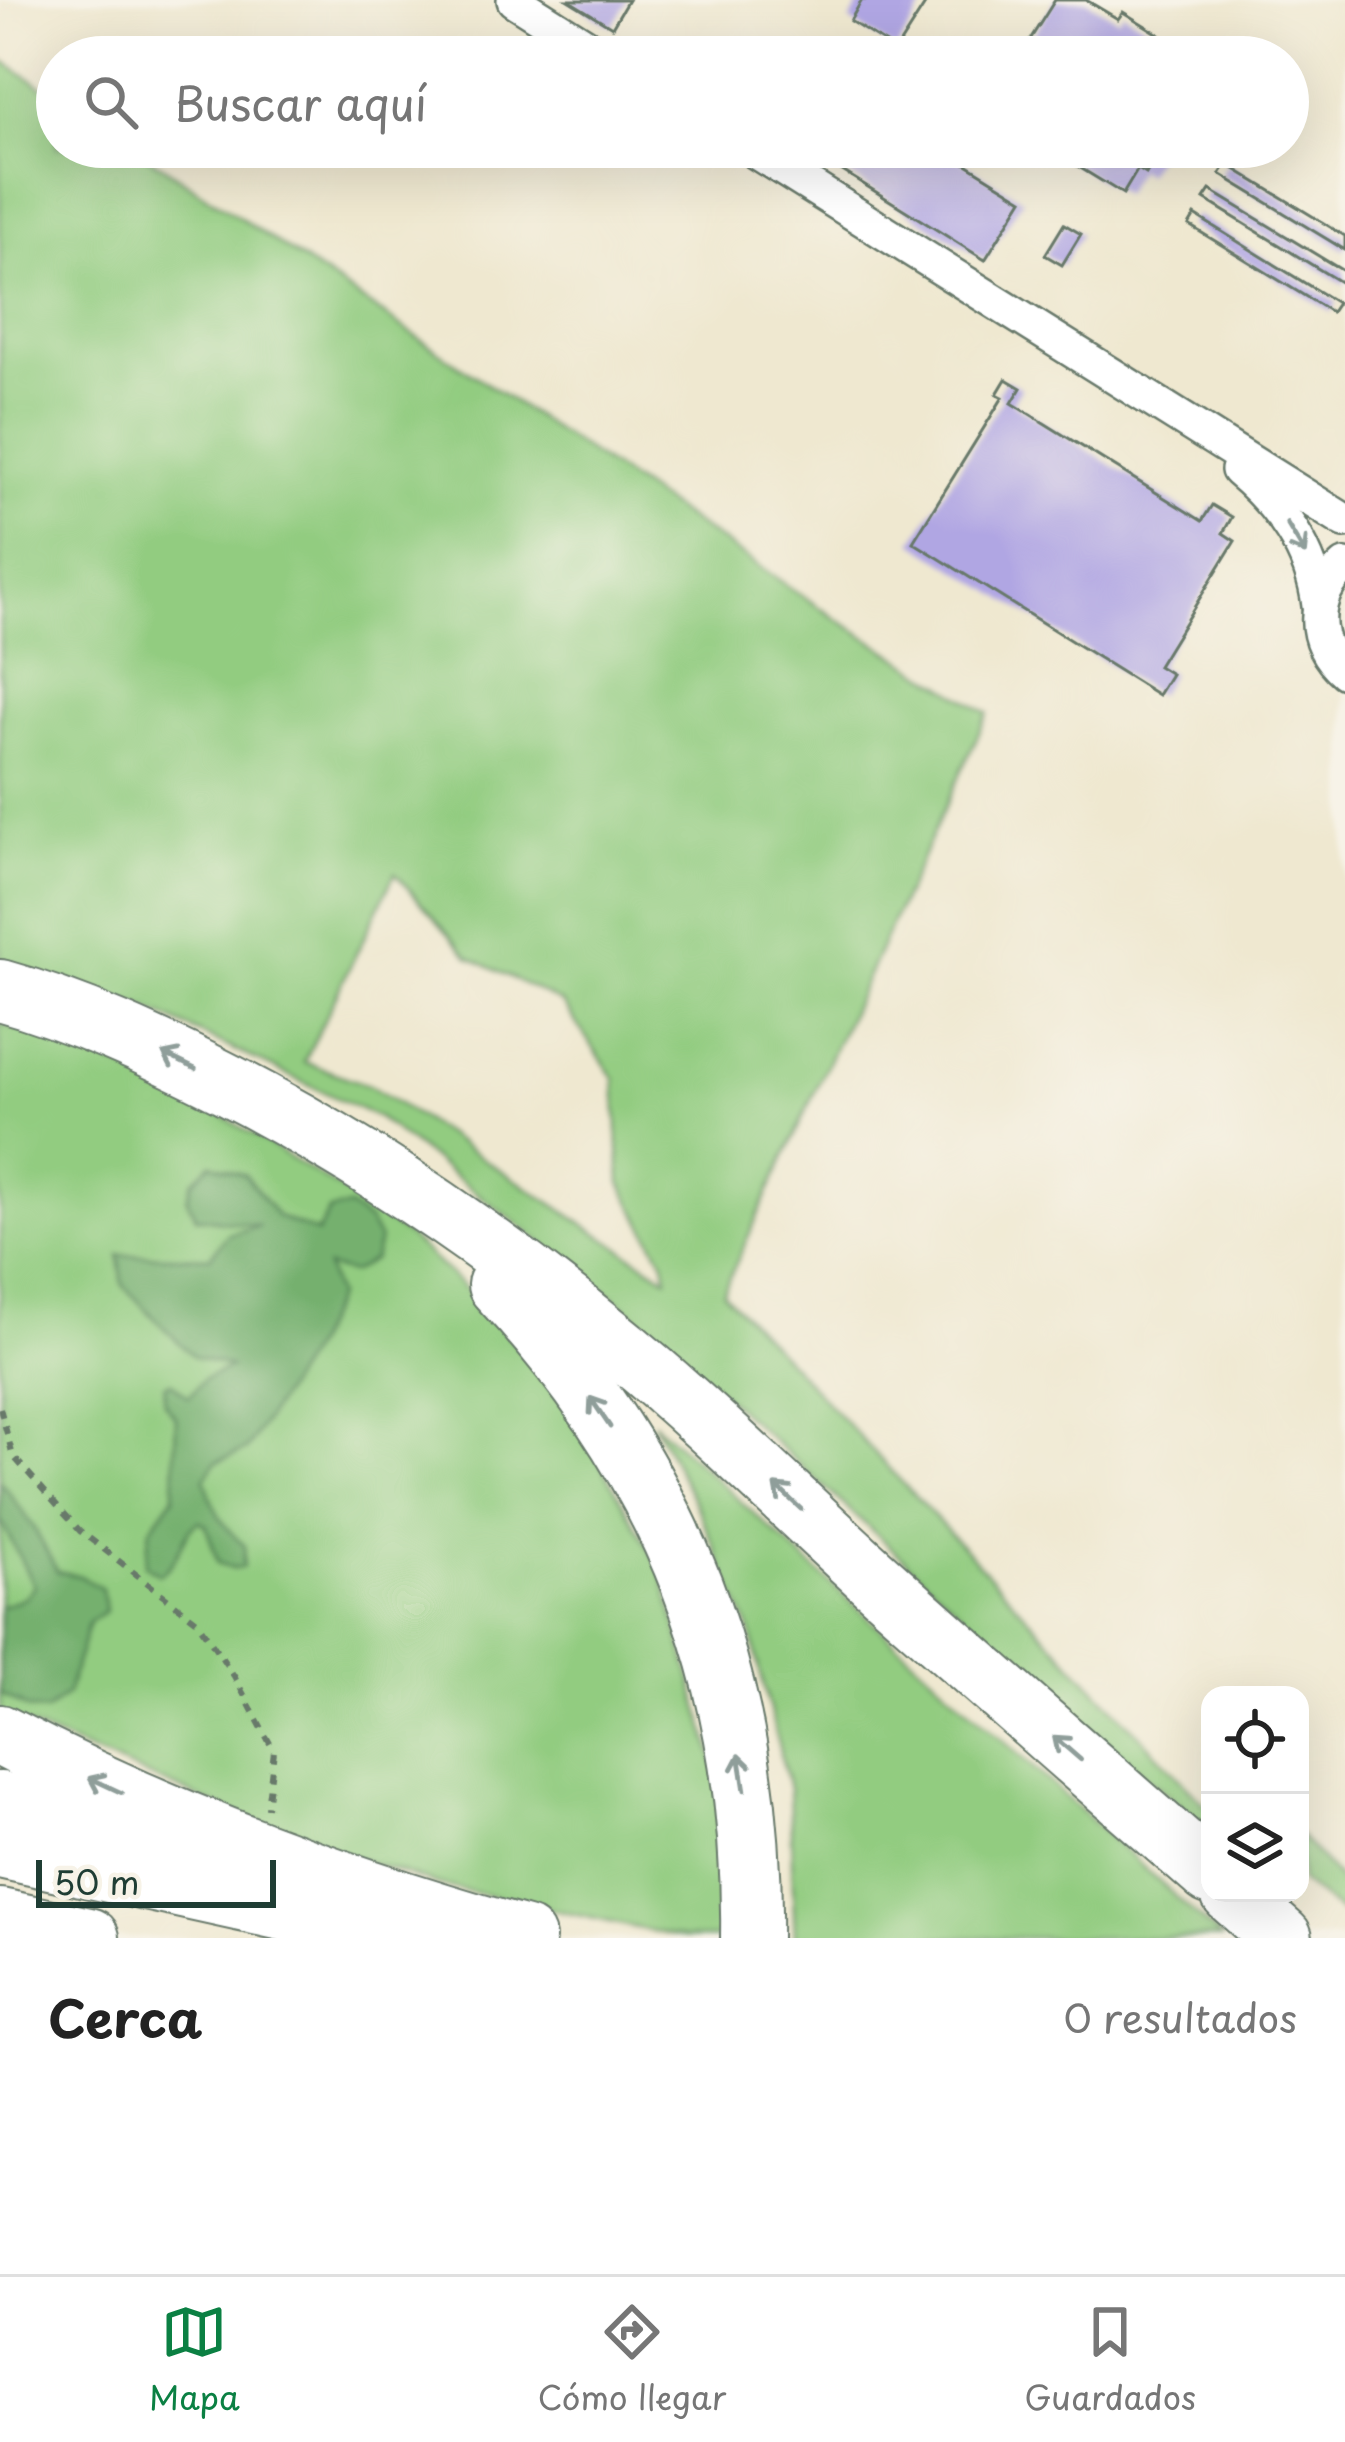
<!DOCTYPE html>
<html lang="es">
<meta charset="utf-8">
<style>
:root{--surface:#fff;--page:#f2f2f2;--text:#222;--muted:#767676;--line:#e0e0e0;--accent:#0b8043}
body{margin:0;font-family:"Playpen Sans",sans-serif;background:var(--page);color:var(--text)}
.controls{position:absolute;right:36px;bottom:36px;display:grid;overflow:hidden;border-radius:24px;box-shadow:0 12px 48px #0002}
.controls button{width:108px;height:108px;display:grid;place-items:center;padding:0;border:0;border-bottom:3px solid var(--line);background:var(--surface);color:var(--text);font:60px sans-serif}
.scale{position:absolute;left:36px;bottom:30px;width:240px;box-sizing:border-box;padding-left:12px;border:6px solid #1f3d34;border-top:0;font-size:33px;line-height:42px;white-space:nowrap;color:#1f3d34;-webkit-text-stroke:9px #f7f3e8;paint-order:stroke}
.list{margin:0;padding:0;list-style:none}
h2{display:flex;justify-content:space-between;align-items:center;height:156px;margin:0;padding:0 48px;font-size:51px}
h2 small{font-size:39px;font-weight:400;color:var(--muted)}
.icon{flex:none;width:66px;height:66px;fill:none;stroke:currentColor;stroke-width:2;stroke-linecap:round;stroke-linejoin:round}
.map{position:relative;flex:none;width:1345px;height:1938px;overflow:hidden}
.search{position:absolute;background:var(--surface);box-shadow:0 12px 48px #0002;left:36px;right:36px;top:36px;height:132px;display:flex;align-items:center;gap:30px;box-sizing:border-box;padding:0 42px;border-radius:66px;color:var(--muted);font-size:45px}
.sheet{height:336px;background:var(--surface)}
nav{display:flex;justify-content:space-around;align-items:center;box-sizing:border-box;height:168px;border-top:3px solid var(--line);background:var(--surface);font-size:33px;color:var(--muted)}
nav a{display:grid;justify-items:center;gap:6px}
nav .on{color:var(--accent)}
.map>svg:first-child{display:block}
.green{fill:#92cc80;stroke:#58845a;stroke-width:3;fill-rule:evenodd}
.forest{fill:#75b06e;stroke:#4a7651;stroke-width:3}
.building{fill:#b0a6e3}
.lines{fill:none;stroke-linecap:round;stroke-linejoin:round}
.minor-casing{stroke:#68796b;stroke-width:38}
.motorway-casing{stroke:#68796b;stroke-width:64}
.path{stroke:#68796b;stroke-width:6;stroke-dasharray:9 9;stroke-linecap:butt}
.minor{stroke:#fff;stroke-width:33}
.motorway{stroke:#fff;stroke-width:60}
.oneway{stroke:#8f9e9a}
</style>
<div class="map">
<svg width="1345" height="1938" viewBox="0 0 1345 1938">
<rect width="100%" height="100%" fill="#f7f3e8"/>
<filter id="ink" filterUnits="userSpaceOnUse"><feTurbulence type="fractalNoise" baseFrequency=".00833" numOctaves="2"/><feDisplacementMap in="SourceGraphic" scale="24" xChannelSelector="R" yChannelSelector="G"/><feConvolveMatrix kernelMatrix="1 2 1 2 8 2 1 2 1" color-interpolation-filters="sRGB"/></filter>
<filter id="wash" filterUnits="userSpaceOnUse"><feTurbulence type="fractalNoise" baseFrequency=".004" numOctaves="4" result="noise"/><feDisplacementMap in="SourceGraphic" scale="48" xChannelSelector="R" yChannelSelector="G"/><feGaussianBlur stdDeviation="2.7" result="paint"/><feColorMatrix in="noise" values="0 0 0 0 0 0 0 0 0 0 0 0 0 0 0 0 0 1.4 0 .05"/><feComposite in="paint" operator="in"/></filter>
<g filter="url(#wash)">
<rect width="100%" height="100%" fill="#efe8d0"/>
<g class="green">
<path d="M0 59 57 96V147H134L837 619 988 713 723 1292 1210 1810V1831L1092 1730 620 1302 377 1117 146 1008 0 964ZM395 873 469 957 562 1003 615 1079 621 1183 664 1262 667 1278 371 1086 304 1062Z"/>
<polygon points="0,1023 75,1047 141,1075 212,1109 359,1201 409,1237 486,1307 575,1417 661,1570 718,1774 724,1938 683,1938 439,1885 302,1841 0,1714"/>
<polygon points="653,1422 1221,1938 795,1938 789,1789 751,1633 699,1511"/>
<polygon points="1300,1836 1345,1886 1345,1916 1300,1881"/>
</g>
<g class="forest">
<path d="M211 1163 245 1175 278 1217 317 1233 329 1211 349 1207 369 1222 379 1240 374 1259 352 1273 327 1267 336 1297 313 1345 246 1450 216 1462 205 1478C212 1506 222 1527 245 1546L243 1567 233 1568 218 1563 206 1525 200 1521C179 1533 182 1563 159 1574L145 1565 150 1529 174 1496 176 1418 164 1402 165 1385 171 1382 189 1397 203 1380 230 1367 194 1357 167 1331 123 1285 119 1255 210 1257 228 1234 260 1226 196 1217 187 1199 192 1182Z"/>
<polygon points="0,1480 34,1528 57,1571 80,1576 102,1589 105,1611 89,1622 67,1694 46,1712 28,1709 0,1693 0,1607 25,1597 34,1586 0,1519"/>
</g>
<g id="blocks">
<g class="building">
<polygon points="568,0 628,0 612,27"/>
<polygon points="862,0 928,0 896,50 850,21"/>
<polygon points="1055,0 1086,0 1118,19 1123,12 1196,57 1019,57"/>
<polygon points="804,147 939,147 1023,199 985,260"/>
<polygon points="1046,147 1162,147 1146,174 1138,169 1123,194"/>
<polygon points="1227,164 1345,236 1345,250 1220,174"/>
<polygon points="1210,190 1345,272 1345,285 1204,199"/>
<polygon points="1195,215 1337,303 1331,312 1189,225"/>
<polygon points="1064,224 1081,234 1062,265 1045,255"/>
<polygon points="1006,379 1021,388 1012,403 1202,521 1212,505 1232,517 1223,533 1235,541 1158,666 1171,674 1158,695 913,542 1003,397 997,394"/>
</g>
</g>
</g>
<g filter="url(#ink)">
<use href="#blocks" fill-opacity="0" stroke="#68796b" stroke-width="3"/>
<g class="lines">
<defs>
<g id="minor">
<polyline points="514,0 604,57"/>
<polyline points="748,147 1345,521"/>
<path d="M1238 470C1279 504 1313 551 1319 606"/>
<path d="M1345 566C1310 596 1310 643 1345 672"/>
</g>
<g id="motorway">
<path d="M0 990C79 1012 154 1047 227 1084 371 1158 502 1249 626 1352 713 1424 792 1504 875 1579 986 1679 1098 1776 1210 1874"/>
<path d="M498 1285C674 1472 755 1682 751 1938"/>
<path d="M0 1735C166 1822 344 1887 525 1938"/>
<polyline points="0,1802 192,1856"/>
<polyline points="0,1848 410,1938"/>
<polyline points="1231,1893 1282,1938"/>
<polyline points="0,1919 89,1938"/>
</g>
</defs>
<use href="#minor" class="minor-casing"/>
<use href="#motorway" class="motorway-casing"/>
<polyline class="path" points="0,1408 13,1456 80,1531 197,1621 234,1676 274,1751 267,1808"/>
<use href="#minor" class="minor"/>
<use href="#motorway" class="motorway"/>
</g>
<defs><path id="oneway-shaft" d="M-6 0H5M1.5-3L5.5 0L1.5 3" fill="none" stroke-width="1.6" stroke-linecap="round" stroke-linejoin="round" transform="scale(3)"/></defs>
<g class="oneway">
<use href="#oneway-shaft" transform="translate(1296 539) rotate(59)"/>
<use href="#oneway-shaft" transform="translate(179 1061) rotate(-154)"/>
<use href="#oneway-shaft" transform="translate(600 1412) rotate(-124)"/>
<use href="#oneway-shaft" transform="translate(788 1497) rotate(-137)"/>
<use href="#oneway-shaft" transform="translate(1067 1748) rotate(-139)"/>
<use href="#oneway-shaft" transform="translate(742 1772) rotate(-99)"/>
<use href="#oneway-shaft" transform="translate(105 1785) rotate(-155)"/>
</g>
</g>
</svg>
<div class="controls">
<button><svg class="icon" aria-label="locate" viewBox="0 0 24 24"><circle cx="12" cy="12" r="6"/><path d="M12 2v4M12 18v4M2 12h4M18 12h4"/></svg></button>
<button><svg class="icon" aria-label="layers" viewBox="0 0 24 24"><path d="M12 4l9 5-9 5-9-5zM3 14l9 5 9-5"/></svg></button>
</div>
<div class="scale">50 m</div>
<div class="search"><svg class="icon" aria-label="search" viewBox="0 0 24 24"><circle cx="10" cy="10" r="6"/><path d="M15 15l6 6"/></svg>Buscar aquí</div>
</div>
<section class="sheet">
<h2>Cerca<small>0 resultados</small></h2>
<ul class="list">
</ul>
</section>
<nav>
<a class="on"><svg class="icon" aria-label="map" viewBox="0 0 24 24"><path d="M3 6l6-2 6 2 6-2v14l-6 2-6-2-6 2zM9 4v14M15 6v14"/></svg>Mapa</a>
<a><svg class="icon" aria-label="directions" viewBox="0 0 24 24"><path d="M12 3l9 9-9 9-9-9zM9 14v-3h6M13 9l2 2-2 2"/></svg>Cómo llegar</a>
<a><svg class="icon" aria-label="saved" viewBox="0 0 24 24"><path d="M7 4h10v16l-5-4-5 4z"/></svg>Guardados</a>
</nav>
